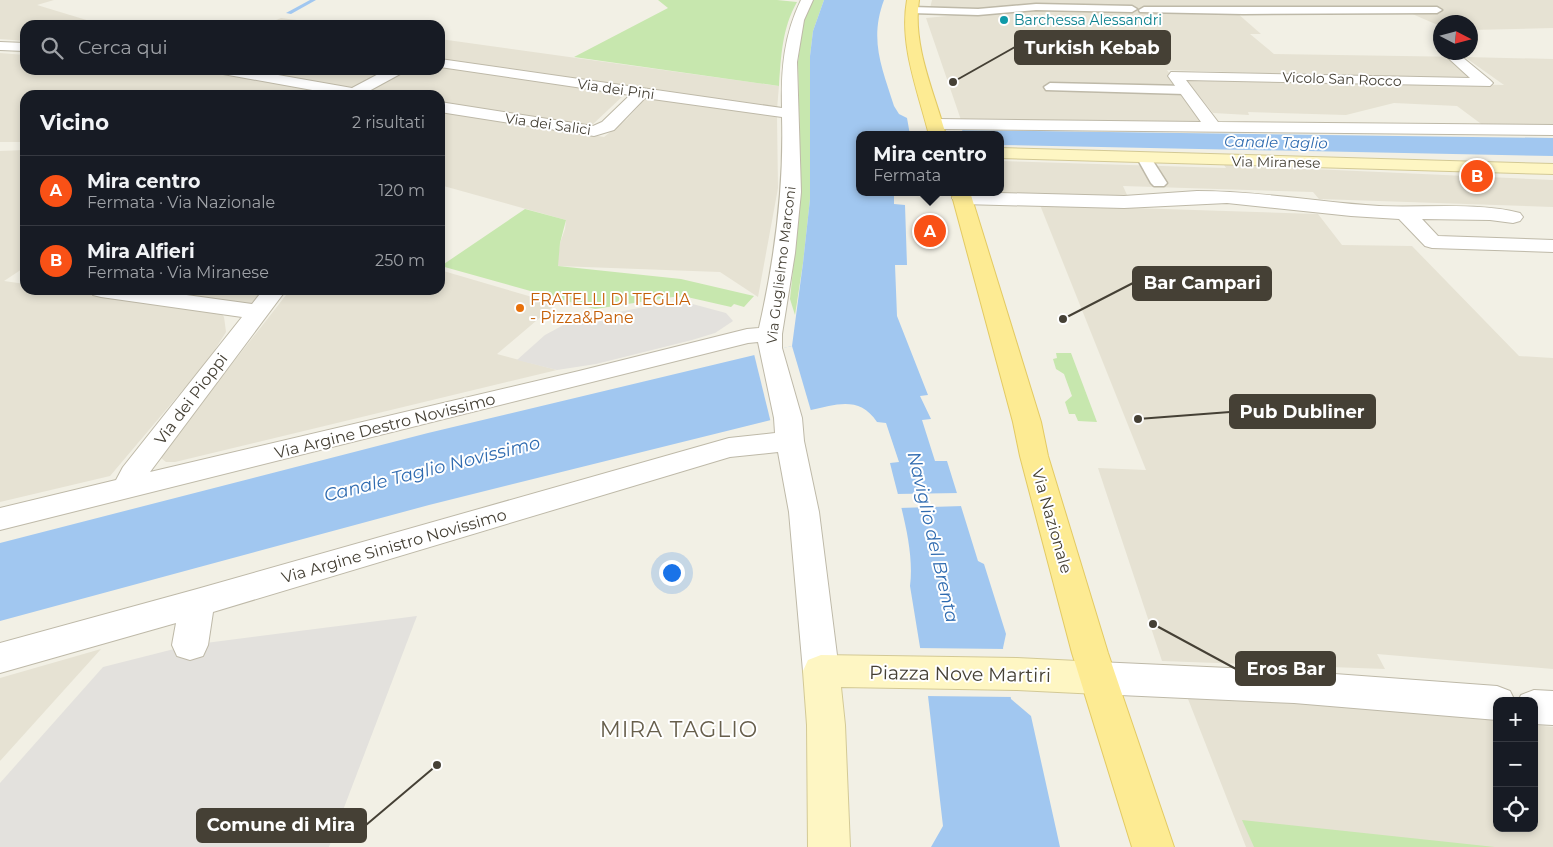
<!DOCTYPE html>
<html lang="it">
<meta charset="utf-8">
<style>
:root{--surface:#171b24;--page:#242831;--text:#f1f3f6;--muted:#9ea1a6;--line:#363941;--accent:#f95116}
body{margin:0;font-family:Montserrat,sans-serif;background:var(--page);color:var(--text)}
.controls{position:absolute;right:15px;bottom:15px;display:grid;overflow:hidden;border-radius:10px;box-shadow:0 2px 8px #0003}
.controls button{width:45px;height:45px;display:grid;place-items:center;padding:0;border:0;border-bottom:1px solid var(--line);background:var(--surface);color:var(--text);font:25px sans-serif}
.compass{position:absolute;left:1433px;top:15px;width:45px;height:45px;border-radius:50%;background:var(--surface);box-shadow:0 2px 8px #0003;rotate:96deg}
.you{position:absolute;left:671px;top:572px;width:18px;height:18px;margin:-12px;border:4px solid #fff;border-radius:50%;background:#1a73e8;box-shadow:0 0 0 8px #1a73e833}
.badge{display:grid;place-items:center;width:32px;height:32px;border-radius:50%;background:var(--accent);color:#fff;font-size:16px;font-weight:700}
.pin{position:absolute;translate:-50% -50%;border:2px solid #fff;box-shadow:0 1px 5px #0006}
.popup{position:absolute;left:856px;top:131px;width:148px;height:65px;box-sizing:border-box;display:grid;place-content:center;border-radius:10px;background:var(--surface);filter:drop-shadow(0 1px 4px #0005);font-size:16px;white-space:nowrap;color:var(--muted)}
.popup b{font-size:19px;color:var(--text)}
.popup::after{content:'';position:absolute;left:50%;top:100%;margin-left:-10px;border:10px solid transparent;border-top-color:var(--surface)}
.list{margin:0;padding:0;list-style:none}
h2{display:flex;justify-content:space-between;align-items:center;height:65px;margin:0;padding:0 20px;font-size:21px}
h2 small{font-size:16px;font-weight:400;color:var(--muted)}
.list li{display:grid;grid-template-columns:32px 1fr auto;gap:15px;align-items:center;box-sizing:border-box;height:70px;padding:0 20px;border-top:1px solid var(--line)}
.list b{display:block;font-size:19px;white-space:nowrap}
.list p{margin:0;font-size:16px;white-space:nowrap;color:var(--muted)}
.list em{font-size:16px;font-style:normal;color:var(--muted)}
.icon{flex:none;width:28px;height:28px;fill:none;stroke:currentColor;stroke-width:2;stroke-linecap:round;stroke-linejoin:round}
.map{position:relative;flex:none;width:1553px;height:847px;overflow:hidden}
.search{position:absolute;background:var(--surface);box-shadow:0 2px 8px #0003;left:20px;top:20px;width:425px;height:55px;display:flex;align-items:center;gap:12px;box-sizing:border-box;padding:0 18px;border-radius:15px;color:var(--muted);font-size:19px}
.panel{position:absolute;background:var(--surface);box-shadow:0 2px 8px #0003;left:20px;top:90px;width:425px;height:205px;border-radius:15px}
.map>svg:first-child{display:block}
.residential{fill:#e6e2d3}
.green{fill:#c7e7ae}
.parking{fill:#e3e1dd}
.water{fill:#a1c7f0}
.pier{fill:#f2f0e5}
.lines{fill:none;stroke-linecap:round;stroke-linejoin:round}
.stream{fill:#a1c7f0;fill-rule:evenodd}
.lane-casing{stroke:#beb9a8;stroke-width:3}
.street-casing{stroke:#beb9a8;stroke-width:2}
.secondary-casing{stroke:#d3c995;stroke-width:2}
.primary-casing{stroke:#e3ca63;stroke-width:2}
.lane{fill:#fff;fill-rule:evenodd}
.street{fill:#fff;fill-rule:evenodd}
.secondary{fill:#fef6c3;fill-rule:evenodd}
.primary{fill:#fdeb93;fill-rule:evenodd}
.culture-dot{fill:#0f9aa8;stroke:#fff;stroke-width:2}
.food-dot{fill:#e8710a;stroke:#fff;stroke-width:2}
.labels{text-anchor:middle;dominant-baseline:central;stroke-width:4;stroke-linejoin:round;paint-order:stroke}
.far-culture-label{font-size:14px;fill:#0d838f;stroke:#fff;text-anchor:start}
.far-street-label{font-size:14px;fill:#454035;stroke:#fff}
.far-water-label{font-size:15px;font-style:italic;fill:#2f6bb0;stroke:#fff}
.food-label{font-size:16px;fill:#c56008;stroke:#fff;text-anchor:start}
.street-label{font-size:16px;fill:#454035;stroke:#fff}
.water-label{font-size:18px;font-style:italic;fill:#2f6bb0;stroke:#fff}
.near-street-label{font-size:19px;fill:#454035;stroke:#fff}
.near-quarter-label{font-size:22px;letter-spacing:1px;fill:#675f4c;stroke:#fff}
.leader{fill:none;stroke:#454035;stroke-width:2}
.callout-dot{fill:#454035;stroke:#fff;stroke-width:2}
.callout{fill:#454035;stroke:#454035;stroke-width:2}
.callout-label{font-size:18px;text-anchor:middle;font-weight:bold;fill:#fff}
</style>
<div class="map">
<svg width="1553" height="847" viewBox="0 0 1553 847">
<rect width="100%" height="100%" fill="#f2f0e5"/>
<g class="residential">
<polygon points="0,0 54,0 37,5 103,25 25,25 25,41 0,39"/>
<polygon points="932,0 1553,0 1553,28 1471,30 1470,22 1440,22 1440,26 1410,13 1237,13 1261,34 1250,34 1274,54 1466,57 1553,59 1553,127 1484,126 1457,106 1394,103 1346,115 1248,112 1249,115 1213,113 1184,77 1504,85 1466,58 1449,57 1477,80 1167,70 1204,124 961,120 926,18 1010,10 930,8"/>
<polygon points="281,18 335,25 264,25"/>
<polygon points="440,39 779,86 777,109 440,61"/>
<polygon points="0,53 25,55 25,70 195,70 346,95 25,95 25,142 0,142"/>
<polygon points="440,67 625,94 591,126 440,102 440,95 398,95 373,91 371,88 406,70 440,70"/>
<polygon points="248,70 388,70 354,88"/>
<polygon points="647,97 777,116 778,188 758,297 720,272 557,266 560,243 565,229 566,220 440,185 440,110 604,137 627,119"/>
<polygon points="25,150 25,267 4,281 25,284 25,290 58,290 221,313 224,317 226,332 209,359 110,476 0,502 0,151"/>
<polygon points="1000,161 1226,168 1224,165 1553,180 1553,207 1319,199 1313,192 1123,186 1127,195 987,196 986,192 1000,192"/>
<polygon points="1040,205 1318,214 1342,245 1412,246 1519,356 1553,358 1553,669 1377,654 1385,669 1162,661 1098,468 1146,470"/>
<polygon points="440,270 556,304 497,354 557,370 175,462 166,462 161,458 163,452 290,290 440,290"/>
<polygon points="150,290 264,290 252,304"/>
<polygon points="101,649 0,761 0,678"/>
<polygon points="1188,699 1293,700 1497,721 1497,828 1534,828 1534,725 1553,727 1553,847 1246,847"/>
</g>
<g class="green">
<path d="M658 0H777L797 2C782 28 781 57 779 86L574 57 668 8Z"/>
<polygon points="813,0 824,0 813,31 810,56 810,199 803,263 795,315 790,299 801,191 798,62 803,23"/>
<polygon points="525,209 566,220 560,243 558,266 681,279 754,296 744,307 734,304 731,307 687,297 673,297 595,309 441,266"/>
<polygon points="1056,353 1071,353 1097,422 1078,421 1075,414 1069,414 1065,402 1072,396 1064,374 1056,369 1053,359 1057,358"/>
<polygon points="1242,820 1495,847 1254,847"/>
</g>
<g class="parking">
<polygon points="685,302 726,313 733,321 715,333 692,340 596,364 557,370 517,360 545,335 571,321 660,304"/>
<polygon points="417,616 329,847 0,847 0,783 103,667 190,645"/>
</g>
<g class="water">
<path d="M824 0H884C869 40 882 68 894 106L899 114 907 118 910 135H860V192H894V204L905 205 907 265H895L897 316 928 395 920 396 931 419 922 420 935 461H947L978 561 984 564 1006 634 1003 648 1011 699 1031 716 1060 847H931L943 826 928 696 910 586C915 548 899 501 890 463L899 462 886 423 877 422C860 396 837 404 811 410L429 505 0 621V543L428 433 792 346 803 263 810 199V56L813 31Z"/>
<polygon points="962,130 1553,138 1553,156 1000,145 1000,135 964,135"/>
</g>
<g class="pier">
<polygon points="792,346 811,411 771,423 754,354"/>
<polygon points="960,493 963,506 899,508 895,494"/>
<polygon points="916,648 1006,649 1013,697 925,696"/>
</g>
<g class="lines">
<polygon class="stream" points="310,0 316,0 291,14 286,13"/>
<defs>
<g id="lane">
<polygon points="1036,4 1132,6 1137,9 1132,12 1036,10 978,15 912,13 907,10 912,7 978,9"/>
<polygon points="1144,7 1437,7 1442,10 1437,13 1243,14 1140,12 1139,10"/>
<polygon points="1050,83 1185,86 1191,90 1185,94 1046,90 1044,87"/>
<polygon points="1144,154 1149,155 1151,158 1167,183 1164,186 1154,186 1151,183 1137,158 1139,155"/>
</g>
<g id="street">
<path d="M801 0H813L804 20 797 62 801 192 795 253 782 334V348L802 418 804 441 819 512 839 671 834 682 821 687 808 682 803 671 789 512 778 452 730 457 213 612 208 645 203 656 190 660 177 656 172 645 176 623 0 673V643L197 589 729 438 775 433 774 418 758 342 748 343 0 530V508L116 480 123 467 242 317 101 297 93 295 90 290H150L252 304 263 290H286L150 472 579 371 747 329 759 328C775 257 784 189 782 117L645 98 614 130 594 136 440 112V102L593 126 602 122 630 95 440 67V59L782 108C781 69 784 35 801 0Z"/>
<polygon points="0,42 25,43 25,51 0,50"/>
<polygon points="1456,52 1490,80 1493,83 1490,86 1186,80 1218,122 1553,125 1553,135 935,129 929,128 927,124 929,120 935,119 1201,122 1168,76 1171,72 1470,78 1446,56 1448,53"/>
<polygon points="216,70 249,70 352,88 386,70 404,70 402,73 369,91 375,95 340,95 223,74 218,73"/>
<path d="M1197 191C1258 191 1318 202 1379 206 1424 208 1478 202 1520 213L1523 217 1520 221 1513 223 1490 220 1422 219 1438 236 1553 240V252L1432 248 1425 246 1399 219 1351 216 1227 203 1124 208 962 204 955 202 952 198 955 194 962 192 1124 196Z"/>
<polygon points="1098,662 1294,671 1497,686 1510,691 1515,701 1497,701 1497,720 1294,703 1098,694 1085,689 1080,678 1085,667"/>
<polygon points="1534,690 1553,691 1553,725 1534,724 1534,701 1518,701 1521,695"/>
</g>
<g id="secondary">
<polygon points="1000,148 1553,164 1553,174 1000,158"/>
<polygon points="821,655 1017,658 1098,662 1111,667 1116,678 1111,689 1098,694 1017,690 841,687 845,725 850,847 808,847 807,725 803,671 808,660"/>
</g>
<g id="primary">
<path d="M907 0H919C912 45 934 92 946 135H929C918 91 899 45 907 0Z"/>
<polygon points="951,192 970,192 1041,422 1048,456 1108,653 1174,847 1132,847 1072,653 1020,456 1013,422"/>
</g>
</defs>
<use href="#lane" class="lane-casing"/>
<use href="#street" class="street-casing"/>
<use href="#secondary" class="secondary-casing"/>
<use href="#primary" class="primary-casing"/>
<use href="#lane" class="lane"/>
<use href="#street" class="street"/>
<use href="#secondary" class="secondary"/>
<use href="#primary" class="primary"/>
</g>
<circle class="culture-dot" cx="1004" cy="20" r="5"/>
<circle class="food-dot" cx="520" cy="308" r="5"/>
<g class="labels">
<g class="far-culture-label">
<text x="1014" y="20">Barchessa Alessandri</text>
</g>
<g class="far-street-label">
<text transform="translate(1342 79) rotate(2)">Vicolo San Rocco</text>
<text transform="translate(616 89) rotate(8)">Via dei Pini</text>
<text transform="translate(548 124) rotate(8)">Via dei Salici</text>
<text transform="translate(1276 162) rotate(1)">Via Miranese</text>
<text transform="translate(781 265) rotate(-83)">Via Guglielmo Marconi</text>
</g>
<g class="far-water-label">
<text transform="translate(1276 142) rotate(1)">Canale Taglio</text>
</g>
<g class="food-label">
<text x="530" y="299">FRATELLI DI TEGLIA<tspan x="530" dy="18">- Pizza&amp;Pane</tspan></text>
</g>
<g class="street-label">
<text transform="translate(191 399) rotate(-53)">Via dei Pioppi</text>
<text transform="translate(385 426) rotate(-14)">Via Argine Destro Novissimo</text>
<text transform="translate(1052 521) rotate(74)">Via Nazionale</text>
<text transform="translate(394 546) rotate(-16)">Via Argine Sinistro Novissimo</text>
</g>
<g class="water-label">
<text transform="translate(432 469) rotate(-14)">Canale Taglio Novissimo</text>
<text transform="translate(933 537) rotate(77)">Naviglio del Brenta</text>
</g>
<g class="near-street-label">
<text transform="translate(960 674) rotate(1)">Piazza Nove Martiri</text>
</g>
<g class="near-quarter-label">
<text x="679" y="729">MIRA TAGLIO</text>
</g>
</g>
<path class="leader" d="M953 82L1015 47M1063 319L1133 283M1138 419L1230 412M1153 624L1236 669M437 765L366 825"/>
<g class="callout-dot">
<circle cx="953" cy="82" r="5"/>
<circle cx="1063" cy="319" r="5"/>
<circle cx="1138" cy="419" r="5"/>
<circle cx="1153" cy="624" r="5"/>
<circle cx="437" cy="765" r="5"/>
</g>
<g class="callout">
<rect x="1015" y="31" width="155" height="33" rx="5"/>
<rect x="1133" y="267" width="138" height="33" rx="5"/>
<rect x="1230" y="395" width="145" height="33" rx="5"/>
<rect x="1236" y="652" width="99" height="33" rx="5"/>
<rect x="197" y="809" width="169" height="33" rx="5"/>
</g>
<g class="callout-label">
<text x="1092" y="54">Turkish Kebab</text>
<text x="1202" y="289">Bar Campari</text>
<text x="1302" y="418">Pub Dubliner</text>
<text x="1286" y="675">Eros Bar</text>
<text x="281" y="831">Comune di Mira</text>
</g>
</svg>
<div class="controls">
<button>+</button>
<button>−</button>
<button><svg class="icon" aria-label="locate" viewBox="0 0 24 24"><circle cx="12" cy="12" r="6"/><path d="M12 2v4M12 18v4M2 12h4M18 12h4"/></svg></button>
</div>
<svg class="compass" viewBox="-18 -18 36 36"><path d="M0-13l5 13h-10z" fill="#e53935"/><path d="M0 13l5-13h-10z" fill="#9ea1a6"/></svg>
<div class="you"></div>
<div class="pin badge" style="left:930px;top:231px">A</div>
<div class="popup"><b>Mira centro</b>Fermata</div>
<div class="pin badge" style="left:1477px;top:176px">B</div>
<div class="search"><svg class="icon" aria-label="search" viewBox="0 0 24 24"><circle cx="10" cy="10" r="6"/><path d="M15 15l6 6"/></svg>Cerca qui</div>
<section class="panel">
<h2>Vicino<small>2 risultati</small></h2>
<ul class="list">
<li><span class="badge">A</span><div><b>Mira centro</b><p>Fermata · Via Nazionale</p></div><em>120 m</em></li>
<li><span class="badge">B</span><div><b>Mira Alfieri</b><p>Fermata · Via Miranese</p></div><em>250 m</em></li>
</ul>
</section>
</div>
